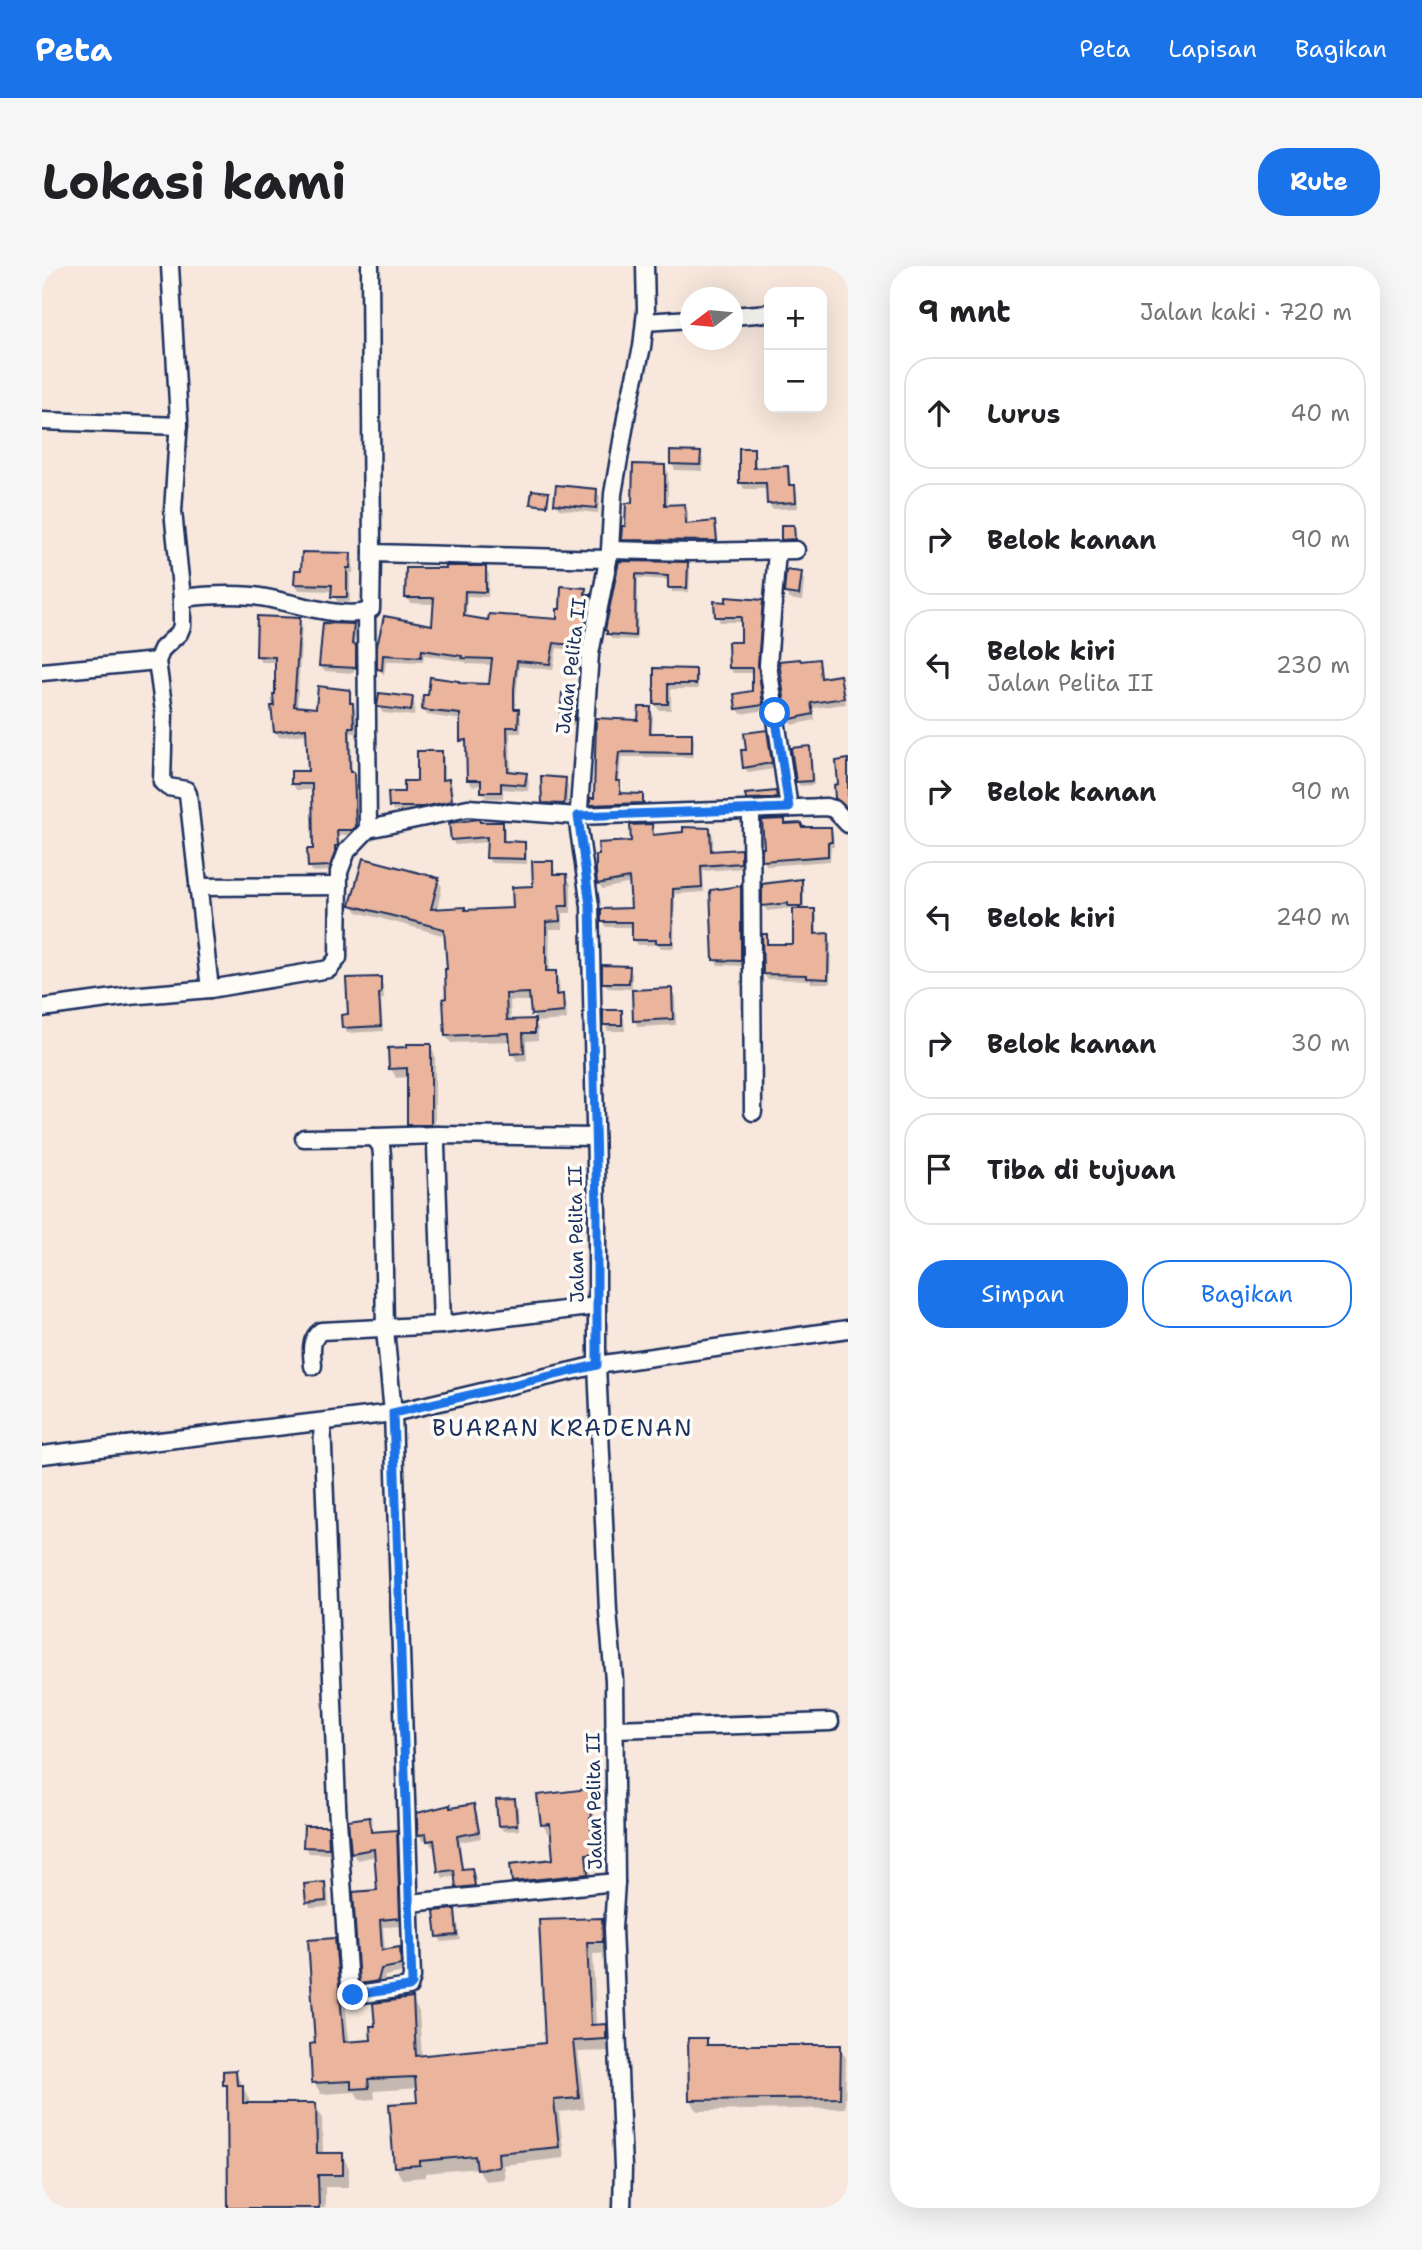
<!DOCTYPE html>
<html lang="id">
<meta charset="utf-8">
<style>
:root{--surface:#fff;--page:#f6f6f6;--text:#202124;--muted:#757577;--line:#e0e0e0;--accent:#1a73e8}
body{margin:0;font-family:"Shantell Sans",sans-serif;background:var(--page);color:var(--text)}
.controls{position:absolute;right:21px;top:21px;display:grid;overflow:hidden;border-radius:14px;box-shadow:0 7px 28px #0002}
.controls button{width:63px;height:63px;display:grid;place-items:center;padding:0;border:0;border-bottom:2px solid var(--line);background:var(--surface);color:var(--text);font:35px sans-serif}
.compass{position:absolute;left:638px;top:21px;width:63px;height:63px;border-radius:50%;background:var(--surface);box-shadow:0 7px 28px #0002;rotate:254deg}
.stop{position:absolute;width:21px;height:21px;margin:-16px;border:5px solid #1a73e8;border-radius:50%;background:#fff}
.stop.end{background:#1a73e8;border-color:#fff;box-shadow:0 2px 7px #0008}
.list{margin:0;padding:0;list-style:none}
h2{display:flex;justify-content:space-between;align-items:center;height:91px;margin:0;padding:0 28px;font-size:30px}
h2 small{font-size:23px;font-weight:400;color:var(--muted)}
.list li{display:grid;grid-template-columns:46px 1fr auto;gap:21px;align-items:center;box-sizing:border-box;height:112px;margin:0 14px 14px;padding:0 14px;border:2px solid var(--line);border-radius:28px}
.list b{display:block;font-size:26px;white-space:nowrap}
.list p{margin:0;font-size:23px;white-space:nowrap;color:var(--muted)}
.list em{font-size:23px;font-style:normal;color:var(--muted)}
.actions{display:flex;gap:14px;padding:21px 28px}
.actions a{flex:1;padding:16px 0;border:2px solid var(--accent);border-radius:28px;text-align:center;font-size:24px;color:var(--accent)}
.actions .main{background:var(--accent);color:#fff}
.icon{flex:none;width:38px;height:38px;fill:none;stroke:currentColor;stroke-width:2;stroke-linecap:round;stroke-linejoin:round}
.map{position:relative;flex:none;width:806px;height:1942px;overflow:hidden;border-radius:28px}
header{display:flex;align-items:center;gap:42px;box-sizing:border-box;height:98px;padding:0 35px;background:var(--accent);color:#fff}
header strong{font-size:33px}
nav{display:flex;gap:38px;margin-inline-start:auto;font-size:24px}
.intro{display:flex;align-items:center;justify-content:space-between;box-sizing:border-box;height:168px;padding:0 42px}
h1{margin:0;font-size:49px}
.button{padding:18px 32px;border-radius:28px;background:var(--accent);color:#fff;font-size:24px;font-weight:700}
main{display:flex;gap:42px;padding:0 42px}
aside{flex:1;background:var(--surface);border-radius:28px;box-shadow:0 7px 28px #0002}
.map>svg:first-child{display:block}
.shadow{fill:#0003;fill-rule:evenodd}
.building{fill:#eab59c;stroke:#1b2f5e;stroke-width:2}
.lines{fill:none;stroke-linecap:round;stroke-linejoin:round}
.street-casing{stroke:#1b2f5e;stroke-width:21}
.street{stroke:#fdfcf7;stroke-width:16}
.route{stroke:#1a73e8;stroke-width:9}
.labels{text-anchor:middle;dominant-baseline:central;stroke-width:7;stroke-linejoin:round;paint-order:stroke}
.street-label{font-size:19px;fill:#1b2f5e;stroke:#fdfcf7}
.quarter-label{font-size:23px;letter-spacing:2px;fill:#1b2f5e;stroke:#fdfcf7}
</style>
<header>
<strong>Peta</strong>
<nav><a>Peta</a><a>Lapisan</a><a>Bagikan</a></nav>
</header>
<div class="intro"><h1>Lokasi kami</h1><a class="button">Rute</a></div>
<main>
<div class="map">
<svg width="806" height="1942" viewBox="0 0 806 1942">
<rect width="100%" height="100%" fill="#f7e7dc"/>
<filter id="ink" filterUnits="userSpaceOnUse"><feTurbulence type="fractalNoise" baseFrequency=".0143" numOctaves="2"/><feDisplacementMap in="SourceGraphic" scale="14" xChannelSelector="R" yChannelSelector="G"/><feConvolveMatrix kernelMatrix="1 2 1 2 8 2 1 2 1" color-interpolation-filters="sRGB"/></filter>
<g filter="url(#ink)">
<g class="shadow">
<polygon points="711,184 714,190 714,204 745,201 748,207 749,220 752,220 755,226 756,242 730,243 727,237 726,223 702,223 699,217"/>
<polygon points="658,188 661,194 661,205 633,204 630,198"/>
<polygon points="622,200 626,206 626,241 642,240 646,245 646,260 672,257 675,262 677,280 584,279 581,273 592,239"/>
<polygon points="554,225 558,231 556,247 517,243 514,237"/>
<polygon points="506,228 506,241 492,240 490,237"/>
<polygon points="751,261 753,275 742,276 741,273"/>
<polygon points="308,289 311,294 311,307 308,307 308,336 295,336 291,325 257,324 254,318"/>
<polygon points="578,297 645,298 648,303 647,326 630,326 628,314 596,312 595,374 570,373 565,364"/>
<polygon points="443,302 447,308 446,331 425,330 424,352 447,356 516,355 542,323 551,335 542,385 515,382 511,404 477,400 474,431 474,445 479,451 479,467 468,467 469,507 484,508 487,514 486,525 461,523 461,532 444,532 441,526 440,519 430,520 427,514 426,480 420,474 420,454 385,449 382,443 417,419 449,419 451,399 425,398 424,396 382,389 381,396 344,395 342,409 337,403 337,380 391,361 393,338 368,337 365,331"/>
<polygon points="759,308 762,314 760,335 747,333 744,327"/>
<polygon points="720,336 723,341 718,405 723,444 699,448 696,443 712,427 712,407 691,407 688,402 701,378 701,356 678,356 675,350"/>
<polygon points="257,354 260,360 255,442 275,444 306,425 313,444 315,467 309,467 310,507 315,513 316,567 314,569 297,569 298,585 295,585 296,593 291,605 271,606 267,600 273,585 272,524 254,524 251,518 268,506 266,468 237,471 233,465 235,396 219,396 216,390"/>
<polygon points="311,359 314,365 312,380 315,383 312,383 312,407 282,405 279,400"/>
<polygon points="776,395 779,400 780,413 797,411 800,416 804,438 771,442 773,454 750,459 746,454 739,397"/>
<polygon points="614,404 653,404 656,410 656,423 629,423 629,444 617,444 613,438"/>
<polygon points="532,431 536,437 535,459 523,458 519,452"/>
<polygon points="370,433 373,439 372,450 341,447 337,441"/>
<polygon points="608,443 611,448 610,468 649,469 652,474 651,491 579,491 577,517 579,529 600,530 603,541 552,543 550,539 554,534 556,454 598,455"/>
<polygon points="724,466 728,472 732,503 706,507 703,501 706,485"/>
<polygon points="767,482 769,487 772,519 758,520 755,515"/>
<polygon points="399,487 402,492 402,516 407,515 410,520 412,540 385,545 351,545 348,540 377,517"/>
<polygon points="523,514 526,520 525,544 505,543 501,536"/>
<polygon points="733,527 736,537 708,538 705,533"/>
<polygon points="742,555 745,559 759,559 762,563 788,562 791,568 792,581 789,581 788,595 725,600 722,595"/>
<polygon points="437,557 460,558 463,563 463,577 482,577 485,583 485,598 449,597 446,592 446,576 413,579 410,574"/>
<polygon points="609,560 613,571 667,563 671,569 671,587 698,585 701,591 701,602 661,605 662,626 633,628 632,682 619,682 617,679 595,679 592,674 591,661 564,661 561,656 590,644 589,617 560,623 557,617 591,576"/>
<path d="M510 597 515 610H524L529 618V647H521V663H508L507 707H513L517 715 518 730 524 738 525 754 493 756 496 762V774L484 775 485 794 475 795 470 787 469 775 409 777 404 770V670L315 646 310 639 395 613 400 621 395 644H472L493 622ZM468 735H490L491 749 495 754 469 755Z"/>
<polygon points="759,615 762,620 762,645 772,645 775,650 775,669 786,669 789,674 788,717 769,717 768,714 725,713 722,708 724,670 727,680 752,680 750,642 725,645 722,640"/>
<polygon points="698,622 701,627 702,700 676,699 673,694"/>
<polygon points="586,702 590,708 590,723 566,722 562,716"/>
<polygon points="338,713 341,719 342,733 339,733 341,765 305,767 302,761 308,750"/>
<polygon points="629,724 633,730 634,759 596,761 593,755"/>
<polygon points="579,746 582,752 583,765 566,765 563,759"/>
<polygon points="388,780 393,789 393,867 372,868 367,859 367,811 354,812 349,802"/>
<polygon points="545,1525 550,1534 554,1561 552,1561 555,1596 548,1596 550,1617 477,1624 472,1615 513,1595 511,1567 506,1568 501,1559 497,1530"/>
<polygon points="472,1534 476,1541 477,1564 461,1565 458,1559"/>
<polygon points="431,1540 435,1546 439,1572 418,1576 421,1605 429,1603 433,1609 435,1626 420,1627 415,1610 401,1612 398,1605 394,1580 390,1581 386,1574 381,1575 377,1569 377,1549"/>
<polygon points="327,1553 332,1568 354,1566 358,1574 361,1660 341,1661 343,1685 358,1683 362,1690 362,1706 343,1710 340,1723 324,1725 319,1718 337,1625 334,1590 315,1594 310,1587 308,1555"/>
<polygon points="285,1562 288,1568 290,1588 267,1587 263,1581"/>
<polygon points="282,1618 286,1624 287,1641 269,1642 265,1636"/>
<polygon points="412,1645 415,1651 418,1674 400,1676 396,1670"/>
<polygon points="559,1654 566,1666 567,1687 551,1688 554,1760 563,1760 569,1772 570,1785 536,1786 543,1843 517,1846 522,1892 461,1899 463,1913 443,1915 436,1902 384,1907 384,1911 360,1913 353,1901 377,1838 376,1822 332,1825 333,1833 318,1834 313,1826 279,1828 272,1816 274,1779 292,1674 299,1686 307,1777 331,1776 334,1761 370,1734 377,1746 380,1791 505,1778 499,1656"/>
<polygon points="664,1774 668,1781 798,1781 804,1792 803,1842 655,1845 649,1834"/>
<polygon points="193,1806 207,1833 207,1839 273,1838 280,1851 281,1889 300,1889 307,1902 307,1921 283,1921 283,1942 188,1942 187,1825 183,1819"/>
</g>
<g class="building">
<polygon points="697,182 712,182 712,202 746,200 747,219 753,219 754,236 725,238 724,217 697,217"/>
<polygon points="628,185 659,186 658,199 628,198"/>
<polygon points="591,198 623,199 623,239 643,238 644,258 673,255 675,275 579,274 580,260 583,260 584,237 590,237"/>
<polygon points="514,219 555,223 554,242 512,238"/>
<polygon points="490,224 507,226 505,240 488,238"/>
<polygon points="739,259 752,259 753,273 739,274"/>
<polygon points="260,286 309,287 308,302 305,302 305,331 289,331 290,319 252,318 253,304 259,304"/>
<polygon points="577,295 646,296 645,322 626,322 626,310 594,308 593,370 565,368 565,365 563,364"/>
<polygon points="404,300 444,300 444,326 423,325 422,350 446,354 447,348 515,353 515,343 518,343 519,320 544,322 543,328 549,328 539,380 512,377 508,398 475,395 472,423 472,443 477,443 476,461 465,461 466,505 485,507 483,519 459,517 459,526 439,526 439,514 425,514 424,474 418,475 418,448 380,444 381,429 386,429 388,411 417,415 417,417 447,418 450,393 420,392 420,390 380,384 379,391 341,389 340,404 335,403 335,380 342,350 390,359 392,332 363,332 364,302 404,302"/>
<polygon points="744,304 760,306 757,329 742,327"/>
<polygon points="684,331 721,334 716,398 721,439 694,443 692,428 710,425 710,402 687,402 686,376 699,376 699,351 673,351 672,335 684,336"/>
<polygon points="215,350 258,352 252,440 274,442 276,420 308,424 308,437 311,437 312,461 307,461 308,506 312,506 314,561 310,564 295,564 296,580 293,580 293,586 288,600 266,601 265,583 271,583 270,518 249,518 249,505 266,505 264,462 232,466 229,440 232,440 231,428 233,428 233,391 214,390"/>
<polygon points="281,357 312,358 310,378 314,379 314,402 277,400"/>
<polygon points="758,393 759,395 777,393 779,412 798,409 802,432 769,437 771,448 745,454 737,395"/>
<polygon points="612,402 654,403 654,418 626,418 626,438 612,438"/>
<polygon points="337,427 371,431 369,445 335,441"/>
<polygon points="520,427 533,429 532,454 518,452"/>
<polygon points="597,441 609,441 608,467 650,467 650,487 577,486 574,515 578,515 578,527 601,528 601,537 548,539 548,532 552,532 554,452 596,454"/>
<polygon points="725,464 730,497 701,502 699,484 704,484 702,467"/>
<polygon points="768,480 770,515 754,516 749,482"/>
<polygon points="375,485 400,485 400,514 407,513 410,535 381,541 347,541 346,526 362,526 362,515 375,515"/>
<polygon points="806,493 806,543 793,532 792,519 796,518 794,495"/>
<polygon points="499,510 524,512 522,538 500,537"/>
<polygon points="734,525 735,532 704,533 703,528"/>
<polygon points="437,553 438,556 461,556 461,575 483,576 483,593 444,592 445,571 409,574 407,557"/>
<polygon points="743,553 743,558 760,557 760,561 789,561 790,576 786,576 786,590 720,595 720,582 722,582 720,554"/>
<polygon points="610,558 611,569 641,566 641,561 668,562 669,585 699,583 699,597 659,600 660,621 631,623 630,677 614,677 614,674 590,674 590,656 559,656 559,643 589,642 587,612 555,618 554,605 554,589 557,589 556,577 589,575 588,559"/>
<polygon points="321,592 397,612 389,643 423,641 423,644 471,642 470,621 491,620 490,595 511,595 511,608 525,608 526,640 517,640 518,655 504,656 504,705 514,705 514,729 521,728 522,746 489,749 487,727 464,728 465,754 493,753 493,767 481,767 482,787 469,788 467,767 403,770 401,733 404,732 403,703 405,703 402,663 308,639"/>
<polygon points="760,613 760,640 746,640 746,637 720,640 720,618"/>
<polygon points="699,620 699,695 671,694 668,624"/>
<polygon points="751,643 773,643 773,668 787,667 786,713 765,712 765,709 721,708 720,668 725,668 725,678 751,678"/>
<polygon points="560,699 588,700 587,717 560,717"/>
<polygon points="339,711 339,727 337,728 339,760 300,762 299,749 306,748 304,712"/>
<polygon points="630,722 631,753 591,755 590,724"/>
<rect x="561" y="744" width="19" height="15"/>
<polygon points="365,778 389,778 389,859 365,859 365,802 347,803 346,782 365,781"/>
<polygon points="546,1523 550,1552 548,1552 551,1587 544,1588 546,1608 470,1616 468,1598 511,1593 508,1558 499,1559 495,1529"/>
<polygon points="473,1533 475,1559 456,1560 454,1534"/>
<polygon points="432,1538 437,1566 415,1570 420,1603 430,1602 433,1620 414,1622 412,1604 396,1606 392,1574 385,1575 384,1568 376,1569 375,1547 408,1539 408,1542"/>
<polygon points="328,1551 329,1566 355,1564 358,1652 338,1654 340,1684 358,1681 359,1699 339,1703 336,1715 317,1718 311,1626 335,1624 332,1583 309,1587 306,1554"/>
<polygon points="262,1560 286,1560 287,1582 261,1581"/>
<polygon points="283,1616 284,1635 264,1637 262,1618"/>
<polygon points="413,1643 415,1669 395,1671 392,1645"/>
<polygon points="560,1652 561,1676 545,1676 549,1759 564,1758 564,1773 531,1775 537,1832 512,1834 517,1881 456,1887 457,1901 435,1903 433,1890 378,1895 378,1899 352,1901 347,1838 375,1836 373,1811 326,1813 327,1822 309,1823 309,1815 270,1817 268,1778 273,1777 266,1674 293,1672 302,1776 329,1774 328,1760 333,1760 331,1737 371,1732 374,1790 503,1777 497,1654"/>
<polygon points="646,1772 665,1772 665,1779 799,1779 798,1832 647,1834"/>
<polygon points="194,1804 195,1819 201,1819 201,1837 274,1837 275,1887 301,1887 301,1909 276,1909 277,1942 186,1942 185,1819 181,1819 181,1805"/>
</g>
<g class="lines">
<defs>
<g id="street">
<polyline points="328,0 330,287 565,293"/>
<polyline points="690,50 727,47"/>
<polyline points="603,56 648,53"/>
<polyline points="0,155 137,160"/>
<polyline points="568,284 649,286 754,284"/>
<polyline points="735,285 726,399 747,542"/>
<path d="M140 332C163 329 189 328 211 330 239 332 307 358 329 343L330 287"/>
<polyline points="324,346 326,563"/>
<polyline points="115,395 122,446 120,516 126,521 144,524 146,528 168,723"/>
<polyline points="0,406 115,395 120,383 137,367 140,360 140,332 131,245 137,154 128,0"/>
<polyline points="709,545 711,846"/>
<polyline points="156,621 297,620"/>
<polyline points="0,742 87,730 168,723 287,703 296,692 297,606 305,585 326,563 426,542 536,550 784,541 792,543 806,558"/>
<polyline points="332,871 395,869"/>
<polyline points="553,871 395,869 394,879 400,1059 555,1040"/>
<polyline points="262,872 332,871 339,880 340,889 343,1063 351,1147 370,1711 367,1721 316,1729 308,1726 307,1720 295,1539 280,1156"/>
<path d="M271 1100C270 1086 267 1074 279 1065L400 1059"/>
<polyline points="0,1189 351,1147 555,1099 806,1063"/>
<polyline points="572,1463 788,1456"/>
<polyline points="368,1637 574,1616"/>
<polyline points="580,1942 581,1902 571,1662 574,1616 572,1414 566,1345 555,1099 555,944 548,640 536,557 548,388 568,284 571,228 585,146 600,81 604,45 603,0"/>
</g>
</defs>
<use href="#street" class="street-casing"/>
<use href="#street" class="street"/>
</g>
</g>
<g class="lines" filter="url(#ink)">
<polyline class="route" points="311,1729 367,1721 370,1718 351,1147 555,1099 555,944 548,640 536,550 747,542 733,447"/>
</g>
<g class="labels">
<g class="street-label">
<text transform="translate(529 400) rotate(-83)">Jalan Pelita II</text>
<text transform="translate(534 968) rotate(-91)">Jalan Pelita II</text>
<text transform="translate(552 1535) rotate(-91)">Jalan Pelita II</text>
</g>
<g class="quarter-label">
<text x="521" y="1162">BUARAN KRADENAN</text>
</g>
</g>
</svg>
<div class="controls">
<button>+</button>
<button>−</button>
</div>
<svg class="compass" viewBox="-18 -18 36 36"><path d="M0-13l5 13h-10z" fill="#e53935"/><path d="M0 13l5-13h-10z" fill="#757577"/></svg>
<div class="stop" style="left:733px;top:447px"></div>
<div class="stop end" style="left:311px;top:1729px"></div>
</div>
<aside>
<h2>9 mnt<small>Jalan kaki · 720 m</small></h2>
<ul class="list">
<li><svg class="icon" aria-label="ahead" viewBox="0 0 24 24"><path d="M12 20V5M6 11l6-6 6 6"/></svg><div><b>Lurus</b></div><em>40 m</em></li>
<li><svg class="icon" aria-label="right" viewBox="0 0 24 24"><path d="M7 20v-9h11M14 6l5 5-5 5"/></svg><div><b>Belok kanan</b></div><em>90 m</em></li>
<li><svg class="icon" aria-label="left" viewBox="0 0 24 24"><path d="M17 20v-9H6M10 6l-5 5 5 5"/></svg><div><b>Belok kiri</b><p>Jalan Pelita II</p></div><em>230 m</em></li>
<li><svg class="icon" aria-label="right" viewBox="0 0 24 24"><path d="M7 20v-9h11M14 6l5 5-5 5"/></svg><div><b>Belok kanan</b></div><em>90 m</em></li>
<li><svg class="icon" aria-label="left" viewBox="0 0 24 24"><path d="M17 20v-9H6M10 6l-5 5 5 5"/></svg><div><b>Belok kiri</b></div><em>240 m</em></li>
<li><svg class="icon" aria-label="right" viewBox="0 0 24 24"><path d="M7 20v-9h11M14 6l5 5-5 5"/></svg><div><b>Belok kanan</b></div><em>30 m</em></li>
<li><svg class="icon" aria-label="arrive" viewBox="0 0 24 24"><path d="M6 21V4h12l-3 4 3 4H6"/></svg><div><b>Tiba di tujuan</b></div></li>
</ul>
<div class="actions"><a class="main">Simpan</a><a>Bagikan</a></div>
</aside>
</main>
